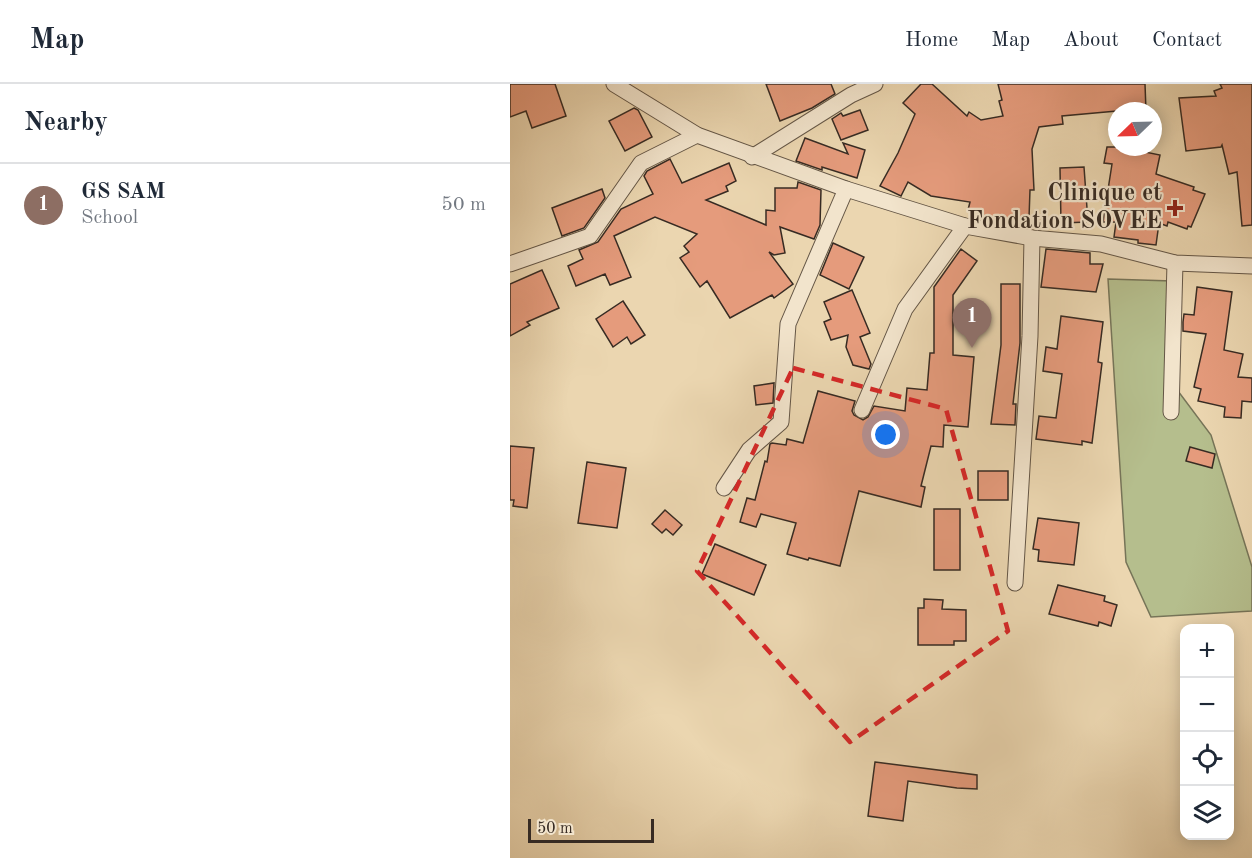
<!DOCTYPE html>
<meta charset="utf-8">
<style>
:root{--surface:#fff;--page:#f6f6f7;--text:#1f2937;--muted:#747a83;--line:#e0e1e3;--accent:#b45309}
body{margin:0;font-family:"Old Standard TT",serif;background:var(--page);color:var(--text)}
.controls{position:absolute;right:18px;bottom:18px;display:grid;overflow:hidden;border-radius:12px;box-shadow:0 3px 15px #0003}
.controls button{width:54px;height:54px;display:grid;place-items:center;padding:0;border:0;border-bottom:2px solid var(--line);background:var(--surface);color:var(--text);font:30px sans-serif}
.compass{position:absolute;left:598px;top:18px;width:54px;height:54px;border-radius:50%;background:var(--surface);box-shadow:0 3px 15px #0003;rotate:247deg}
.scale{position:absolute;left:18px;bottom:15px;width:126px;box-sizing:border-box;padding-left:6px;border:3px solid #372b23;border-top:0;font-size:16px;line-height:21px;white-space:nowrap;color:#372b23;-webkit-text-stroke:4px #f2e4cc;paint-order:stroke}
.you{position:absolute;left:376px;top:351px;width:21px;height:21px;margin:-15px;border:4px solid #fff;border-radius:50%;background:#1a73e8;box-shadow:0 0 0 9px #1a73e833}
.badge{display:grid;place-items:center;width:39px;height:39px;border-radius:50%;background:var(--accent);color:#fff;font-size:20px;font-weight:700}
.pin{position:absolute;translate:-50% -50px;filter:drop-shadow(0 2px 3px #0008)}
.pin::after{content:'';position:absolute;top:32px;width:21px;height:18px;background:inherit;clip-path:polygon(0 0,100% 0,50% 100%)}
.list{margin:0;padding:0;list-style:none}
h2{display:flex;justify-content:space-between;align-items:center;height:78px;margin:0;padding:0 24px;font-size:26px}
h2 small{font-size:20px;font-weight:400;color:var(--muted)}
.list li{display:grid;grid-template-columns:39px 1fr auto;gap:18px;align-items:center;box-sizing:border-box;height:84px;padding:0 24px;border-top:2px solid var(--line)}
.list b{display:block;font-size:22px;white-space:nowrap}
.list p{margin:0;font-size:20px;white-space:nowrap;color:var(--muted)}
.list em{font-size:20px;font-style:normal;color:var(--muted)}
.icon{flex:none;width:33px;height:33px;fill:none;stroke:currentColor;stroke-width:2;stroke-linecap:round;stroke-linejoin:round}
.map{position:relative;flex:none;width:742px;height:774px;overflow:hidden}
header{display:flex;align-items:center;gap:36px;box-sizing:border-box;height:84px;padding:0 30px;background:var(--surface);border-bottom:2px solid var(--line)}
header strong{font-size:28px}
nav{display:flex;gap:33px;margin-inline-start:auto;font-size:21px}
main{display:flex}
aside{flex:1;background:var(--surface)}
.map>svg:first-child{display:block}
.green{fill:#b5be8d;stroke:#767458;stroke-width:1.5}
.building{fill:#e59b7c;stroke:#372b23;stroke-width:1.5}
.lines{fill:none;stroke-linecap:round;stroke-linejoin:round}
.minor-casing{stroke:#645646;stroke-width:17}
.minor{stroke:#f2e4cc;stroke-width:15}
.marked{fill:none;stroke:#d62828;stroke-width:4.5;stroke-dasharray:12 8;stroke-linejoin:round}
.poi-dot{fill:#8f2418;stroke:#f2e4cc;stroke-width:2}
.labels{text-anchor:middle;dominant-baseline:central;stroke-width:4.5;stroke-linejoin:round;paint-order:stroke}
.poi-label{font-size:24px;font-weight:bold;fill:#372b23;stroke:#f2e4cc;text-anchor:end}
</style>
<header>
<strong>Map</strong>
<nav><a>Home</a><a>Map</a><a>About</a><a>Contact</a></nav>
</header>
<main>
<aside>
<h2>Nearby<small></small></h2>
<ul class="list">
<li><span class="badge" style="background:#8d6e63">1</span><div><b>GS SAM</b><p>School</p></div><em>50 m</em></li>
</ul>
</aside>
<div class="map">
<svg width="742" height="774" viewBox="0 0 742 774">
<rect width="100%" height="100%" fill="#ebd6b0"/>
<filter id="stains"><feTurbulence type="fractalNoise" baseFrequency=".00333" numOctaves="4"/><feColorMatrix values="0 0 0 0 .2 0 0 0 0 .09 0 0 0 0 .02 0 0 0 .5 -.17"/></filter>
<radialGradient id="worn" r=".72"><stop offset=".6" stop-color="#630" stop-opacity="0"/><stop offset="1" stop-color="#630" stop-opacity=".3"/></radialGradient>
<polygon class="green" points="598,195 662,197 665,303 701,351 742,483 742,527 641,533 616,478"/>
<g class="building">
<polygon points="0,0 45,0 56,32 22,44 16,27 0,33"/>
<polygon points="256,0 321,0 325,10 302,24 270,37"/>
<polygon points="411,0 422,0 457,32 459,28 471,36 493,32 489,17 492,16 488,0 635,0 636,27 607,27 552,32 553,40 529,43 522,65 524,106 520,106 519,134 506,134 504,139 474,134 473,130 458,126 460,118 421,112 398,98 391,112 370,102 388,69 405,30 393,19"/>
<polygon points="710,0 742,0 742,141 732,142 727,88 719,90 712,61 711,63 676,67 669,14 706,12 704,7 712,4"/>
<polygon points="124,24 128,26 142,53 115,67 99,37"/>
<polygon points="350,26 358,46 331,56 322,35 331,29 333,32"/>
<polygon points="295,54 338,70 333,59 355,66 347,94 312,83 312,86 286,77"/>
<polygon points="597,63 620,63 620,65 650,71 646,90 684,103 683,106 695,110 681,143 678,142 677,145 658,138 657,142 649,139 646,161 628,159 628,156 604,153 606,138 593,138 602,80 594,79"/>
<polygon points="160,75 172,99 219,79 226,97 216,102 218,107 196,116 256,141 256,126 265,127 265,104 287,104 288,98 311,106 310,141 304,155 270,143 275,169 264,171 259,168 283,200 264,214 262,211 220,234 197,197 190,203 170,174 179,168 174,162 187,150 145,133 104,152 121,193 100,201 95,190 66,202 58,182 73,175 69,166 88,158 111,125 143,110 134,92 137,87"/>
<polygon points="574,83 578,138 551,139 550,84"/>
<polygon points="92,105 95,114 74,144 52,152 42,124"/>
<polygon points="323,159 354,173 339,205 310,191"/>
<polygon points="451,165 467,177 443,211 443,271 464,273 458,343 434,341 433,363 421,362 411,402 415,403 411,423 349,407 330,482 299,474 298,476 277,470 286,439 251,430 246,443 230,438 237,414 245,416 255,377 257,378 260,360 262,359 276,361 277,355 293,359 308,307 345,317 342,327 344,331 353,336 358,333 364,322 395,327 397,304 417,306 420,269 424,269 424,203"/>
<polygon points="536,165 580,169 580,180 593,180 586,208 531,203"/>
<polygon points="32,186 49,224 17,238 20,241 0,252 0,200"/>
<polygon points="491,200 510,200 510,259 503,320 506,320 505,341 481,340 491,261"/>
<polygon points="687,203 722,208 714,266 733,270 728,293 742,294 742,318 732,317 731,334 714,333 715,323 688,317 691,305 684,303 696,250 673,247 673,238 674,230 684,231"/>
<polygon points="342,206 360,249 350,253 361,280 359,285 343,281 336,263 338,251 321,256 314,238 321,235 314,218"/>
<polygon points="113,217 135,251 121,260 117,253 103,263 86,235"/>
<polygon points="551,232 593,238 588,278 592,279 582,359 572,357 572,361 526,355 529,332 546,334 552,290 533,287 536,263 547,265"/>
<polygon points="264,299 263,319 246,321 244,302"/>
<polygon points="0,362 24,364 17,424 3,422 4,416 0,416"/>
<polygon points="680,363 705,370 702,384 676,377"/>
<polygon points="77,378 116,384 107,444 68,439"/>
<rect x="468" y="387" width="30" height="29"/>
<rect x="424" y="425" width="26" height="61"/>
<polygon points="155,426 172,441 163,451 156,445 152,449 142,440"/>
<polygon points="528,434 569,439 564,481 528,477 529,466 523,465"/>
<polygon points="205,460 256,481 244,511 192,490"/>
<polygon points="548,501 595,512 594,517 607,521 601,542 589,538 588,542 539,530"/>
<polygon points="414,515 433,516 432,525 456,526 456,557 444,557 444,561 408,561 408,524 414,524"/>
<polygon points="365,678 467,691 467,705 447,704 398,697 393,737 358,732"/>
</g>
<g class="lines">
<defs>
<g id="minor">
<polyline points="104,0 187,51 336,105 455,142 522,154 591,160 665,179 742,182"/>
<polyline points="242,73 341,11 365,0"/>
<polyline points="0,180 80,152 131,79 187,51"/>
<polyline points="352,326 395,225 455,142"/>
<polyline points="661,328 665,179"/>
<polyline points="214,404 239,366 271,338 278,240 336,105"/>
<polyline points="505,499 520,252 522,154"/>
</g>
</defs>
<use href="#minor" class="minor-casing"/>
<use href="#minor" class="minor"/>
</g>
<path class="marked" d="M283 284 436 325 498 547 340 658 187 487Z"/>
<path class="poi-dot" d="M662 115h6v6h6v6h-6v6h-6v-6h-6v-6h6z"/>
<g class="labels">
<g class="poi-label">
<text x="652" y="110">Clinique et<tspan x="652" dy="28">Fondation SOVEE</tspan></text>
</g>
</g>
<rect width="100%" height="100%" filter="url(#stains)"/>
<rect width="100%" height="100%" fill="url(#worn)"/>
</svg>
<div class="controls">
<button>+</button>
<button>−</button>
<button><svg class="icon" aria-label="locate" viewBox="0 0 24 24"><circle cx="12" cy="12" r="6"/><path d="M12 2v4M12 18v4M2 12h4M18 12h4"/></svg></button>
<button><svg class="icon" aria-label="layers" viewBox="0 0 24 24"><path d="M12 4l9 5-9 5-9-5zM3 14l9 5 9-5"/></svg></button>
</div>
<svg class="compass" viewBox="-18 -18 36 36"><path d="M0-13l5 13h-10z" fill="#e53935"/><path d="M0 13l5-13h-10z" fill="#747a83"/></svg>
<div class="scale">50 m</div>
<div class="you"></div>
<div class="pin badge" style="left:462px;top:264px;background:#8d6e63">1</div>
</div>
</main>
